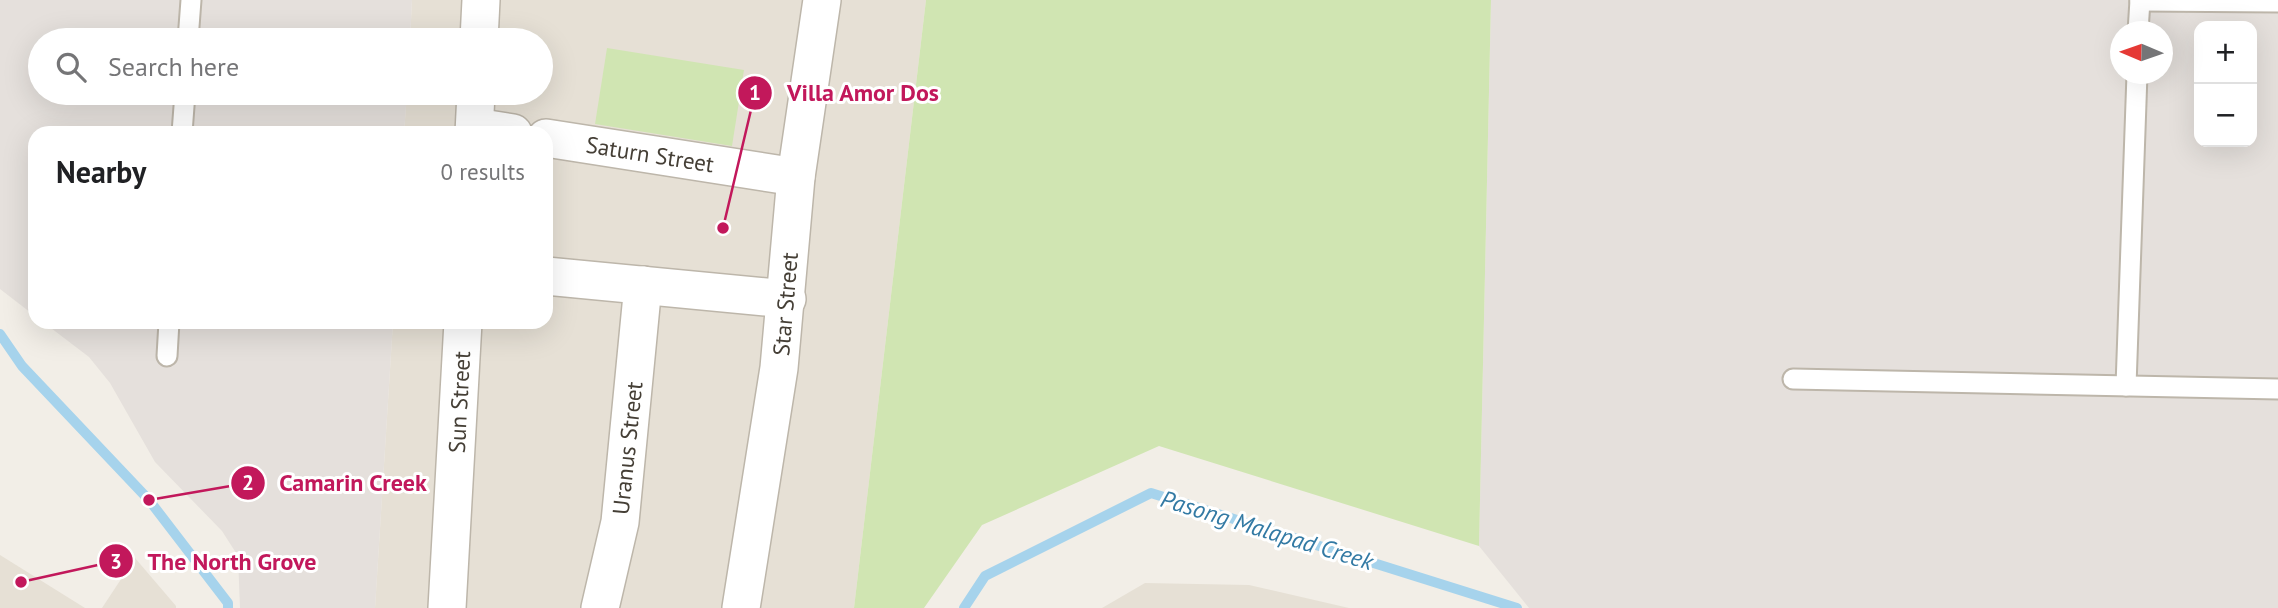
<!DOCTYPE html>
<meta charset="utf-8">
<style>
:root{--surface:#fff;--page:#f2f2f2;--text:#202124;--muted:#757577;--line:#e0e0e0}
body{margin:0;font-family:"PT Sans",sans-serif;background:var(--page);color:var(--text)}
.controls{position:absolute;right:21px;top:21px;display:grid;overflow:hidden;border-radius:14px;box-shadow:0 7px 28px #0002}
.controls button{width:63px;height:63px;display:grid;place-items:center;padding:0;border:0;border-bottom:2px solid var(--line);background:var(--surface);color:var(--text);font:35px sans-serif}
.compass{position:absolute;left:2110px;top:21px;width:63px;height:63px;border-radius:50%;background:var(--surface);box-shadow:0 7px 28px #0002;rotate:272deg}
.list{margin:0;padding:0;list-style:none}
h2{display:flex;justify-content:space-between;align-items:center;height:91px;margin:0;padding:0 28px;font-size:30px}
h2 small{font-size:23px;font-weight:400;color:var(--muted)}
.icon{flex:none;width:38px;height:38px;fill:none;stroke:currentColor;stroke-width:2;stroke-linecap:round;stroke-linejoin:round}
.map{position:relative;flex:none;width:2278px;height:608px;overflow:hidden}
.search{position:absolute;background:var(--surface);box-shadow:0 7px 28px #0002;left:28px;top:28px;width:525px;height:77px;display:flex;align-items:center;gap:18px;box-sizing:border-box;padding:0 24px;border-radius:38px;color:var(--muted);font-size:26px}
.panel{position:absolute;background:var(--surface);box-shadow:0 7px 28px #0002;left:28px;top:126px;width:525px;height:203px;border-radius:21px}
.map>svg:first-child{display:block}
.residential{fill:#e6e0d5}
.industrial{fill:#e5e0dc;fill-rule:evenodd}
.green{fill:#d0e5b2}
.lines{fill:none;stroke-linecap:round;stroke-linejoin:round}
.stream{stroke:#a6d3ec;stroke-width:10}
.service-casing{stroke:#bdb6aa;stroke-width:23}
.minor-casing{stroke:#bdb6aa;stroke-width:40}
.service{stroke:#fff;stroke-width:19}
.minor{stroke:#fff;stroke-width:37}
.labels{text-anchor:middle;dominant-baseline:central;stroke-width:6;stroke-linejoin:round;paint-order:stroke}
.street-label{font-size:23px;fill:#453f36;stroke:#fff}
.water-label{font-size:24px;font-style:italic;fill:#337aa4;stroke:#fff}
.leader{fill:none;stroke:#c2185b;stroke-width:2.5}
.callout-dot{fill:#c2185b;stroke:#fff;stroke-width:2.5}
.mark-label{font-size:21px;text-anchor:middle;font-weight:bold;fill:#fff}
.callout-label{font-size:24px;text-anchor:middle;font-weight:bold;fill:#c2185b;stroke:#fff;stroke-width:6;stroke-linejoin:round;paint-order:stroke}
</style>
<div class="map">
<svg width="2278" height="608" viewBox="0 0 2278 608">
<rect width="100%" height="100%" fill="#f2eee7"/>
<g class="residential">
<polygon points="412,0 926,0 854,608 375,608 393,322 546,322 546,133 404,133 407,93 541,93 541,40 410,40"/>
<polygon points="0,555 85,608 0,608"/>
<polygon points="135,558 176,606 176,608 102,608"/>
<polygon points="1145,583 1249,585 1349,608 1102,608"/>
</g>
<g class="industrial">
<polygon points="0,0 412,0 410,40 40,40 40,93 407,93 404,133 35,133 35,316 0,289"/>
<path d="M1491 0H2278V608H1529L1479 546ZM2199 26H2252V142H2199ZM2120 32H2162V74H2120Z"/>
<polygon points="43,322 393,322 375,608 240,608 238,556 222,531 155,462 110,383 89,357"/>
</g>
<g class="green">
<polygon points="926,0 1491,0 1479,546 1159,446 982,525 924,608 854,608"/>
<polygon points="607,48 744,70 732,146 595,124"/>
</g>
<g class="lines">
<g class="stream">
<polyline points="0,334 22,366 149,500 228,603 228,608"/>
<polyline points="964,608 985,576 1151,493 1517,608"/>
</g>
<defs>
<g id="service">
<polyline points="2140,1 2278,2"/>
<polyline points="2138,32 2140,0"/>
<polyline points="188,40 191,0"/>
<polyline points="182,133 185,93"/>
<polyline points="167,356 169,322"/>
<polyline points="1793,379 2278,389"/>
<polyline points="2126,386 2137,74"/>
</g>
<g id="minor">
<polyline points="479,40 481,0"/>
<polyline points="475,127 513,133"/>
<polyline points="474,133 476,93"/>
<polyline points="546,138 796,177"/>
<polyline points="546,276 787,299"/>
<polyline points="447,608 463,322"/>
<polyline points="600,608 620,522 643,285"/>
<polyline points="741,608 779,368 796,177 822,0"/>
</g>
</defs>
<use href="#service" class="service-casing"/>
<use href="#minor" class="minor-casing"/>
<use href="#service" class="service"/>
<use href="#minor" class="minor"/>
</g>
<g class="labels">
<g class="street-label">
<text transform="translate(650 154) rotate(9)">Saturn Street</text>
<text transform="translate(785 304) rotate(-85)">Star Street</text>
<text transform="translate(459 402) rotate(-87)">Sun Street</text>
<text transform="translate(627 448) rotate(-84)">Uranus Street</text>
</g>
<g class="water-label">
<text transform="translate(1267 530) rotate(17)">Pasong Malapad Creek</text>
</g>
</g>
<path class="leader" d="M723 228L755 93M149 500L248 483M21 582L116 561"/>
<g class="callout-dot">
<circle cx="723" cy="228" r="7"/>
<circle cx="149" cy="500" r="7"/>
<circle cx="21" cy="582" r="7"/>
<circle cx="755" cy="93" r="18"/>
<circle cx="248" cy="483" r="18"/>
<circle cx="116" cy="561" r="18"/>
</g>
<g class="mark-label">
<text x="755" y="100">1</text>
<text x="248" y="490">2</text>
<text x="116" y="569">3</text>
</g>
<g class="callout-label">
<text x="863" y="101">Villa Amor Dos</text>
<text x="353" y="491">Camarin Creek</text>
<text x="232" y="570">The North Grove</text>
</g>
</svg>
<div class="controls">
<button>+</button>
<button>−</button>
</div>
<svg class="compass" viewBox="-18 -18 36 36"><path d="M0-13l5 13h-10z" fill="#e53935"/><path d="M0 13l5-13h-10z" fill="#757577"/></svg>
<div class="search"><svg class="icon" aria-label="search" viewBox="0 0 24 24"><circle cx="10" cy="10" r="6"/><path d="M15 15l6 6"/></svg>Search here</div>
<section class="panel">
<h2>Nearby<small>0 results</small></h2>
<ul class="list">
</ul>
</section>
</div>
